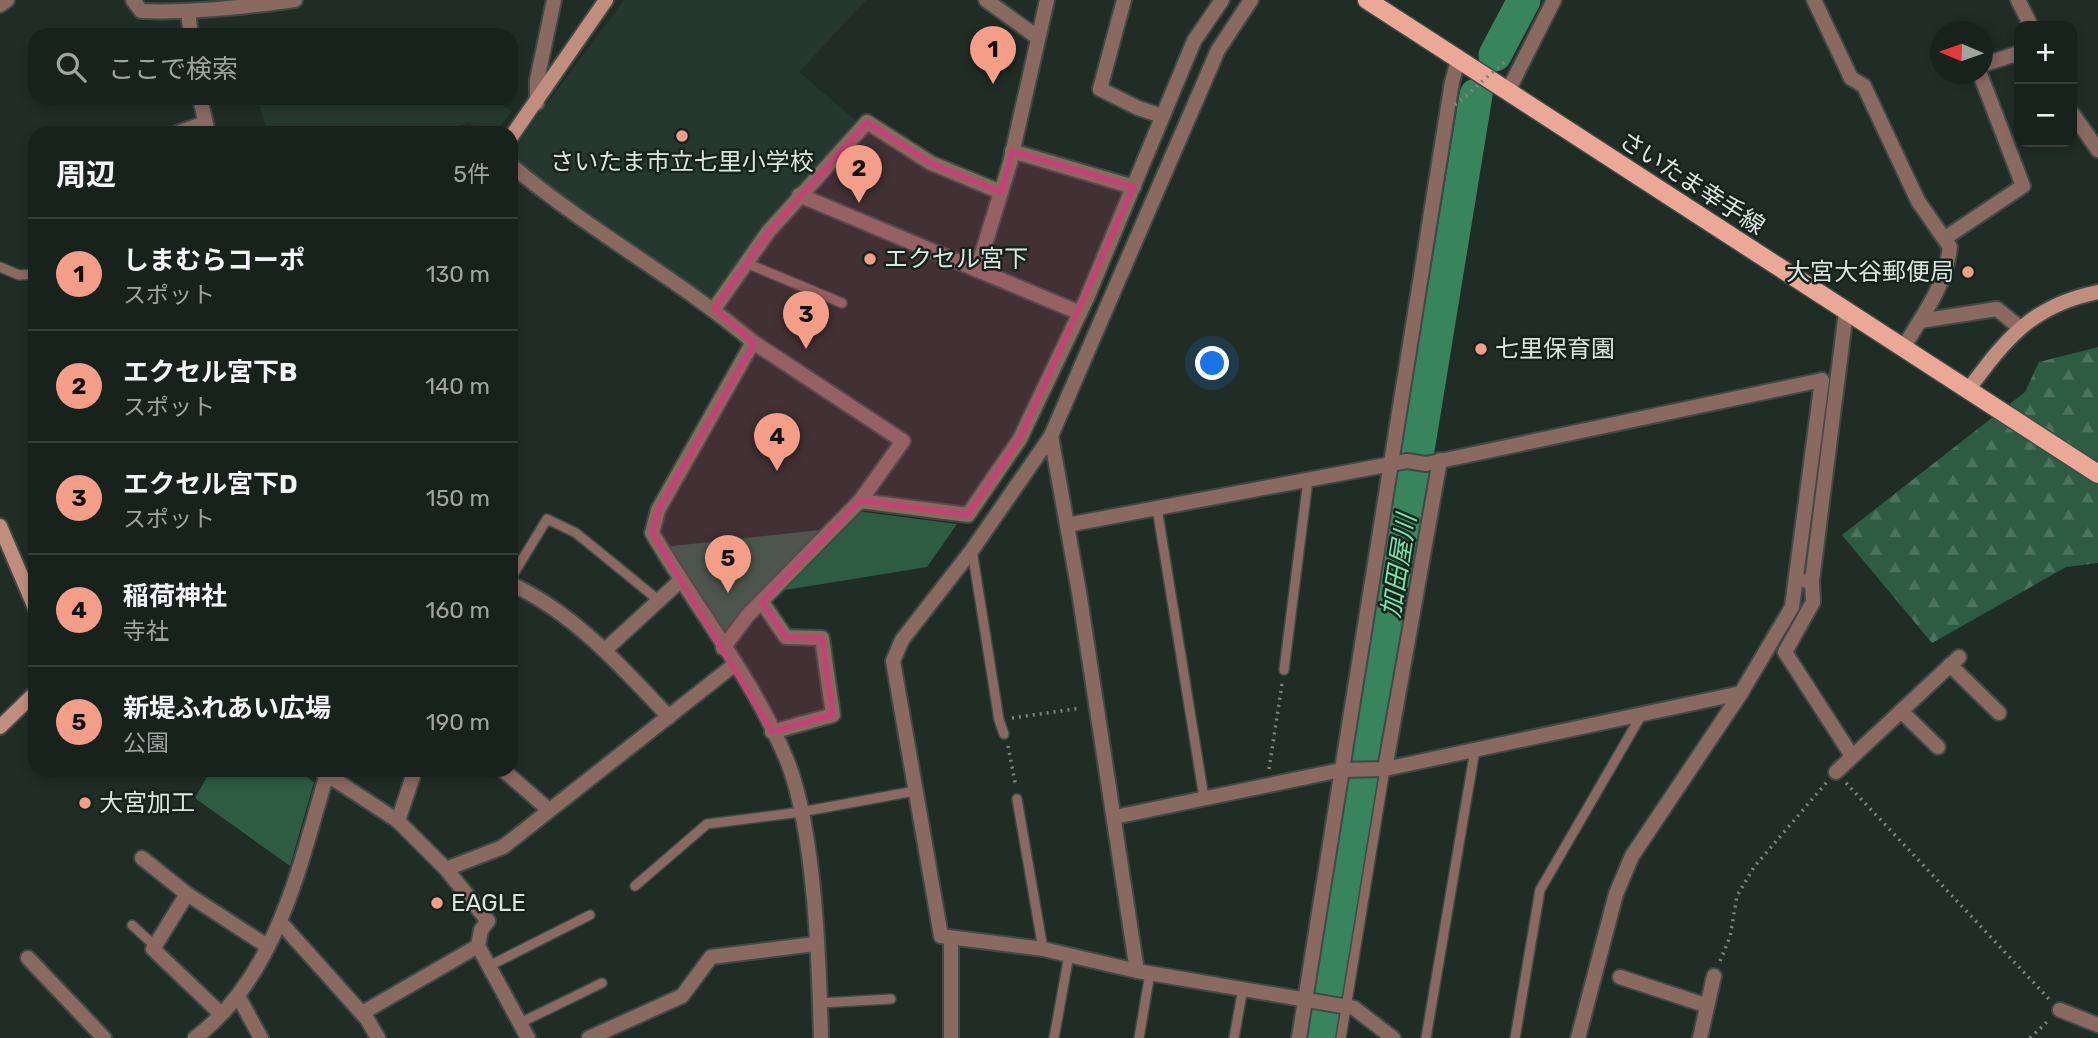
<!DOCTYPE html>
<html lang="ja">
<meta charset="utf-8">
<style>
:root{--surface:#18221c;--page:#212a25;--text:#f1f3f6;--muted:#9fa4a3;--line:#363f3b;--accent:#f49e88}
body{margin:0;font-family:Rubik,"Noto Sans JP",sans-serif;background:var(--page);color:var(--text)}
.controls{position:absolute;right:21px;top:21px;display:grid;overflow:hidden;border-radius:14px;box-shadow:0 4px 10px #0003}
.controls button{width:63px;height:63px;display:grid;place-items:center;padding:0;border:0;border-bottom:2px solid var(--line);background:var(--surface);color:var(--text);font:35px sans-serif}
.compass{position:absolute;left:1930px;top:21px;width:63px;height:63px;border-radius:50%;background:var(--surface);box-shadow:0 4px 10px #0003;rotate:272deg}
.you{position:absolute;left:1213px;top:364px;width:24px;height:24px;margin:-18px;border:5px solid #fff;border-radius:50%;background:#1a73e8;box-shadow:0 0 0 10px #1a73e833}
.badge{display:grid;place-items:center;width:46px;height:46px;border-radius:50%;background:var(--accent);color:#111;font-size:23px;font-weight:700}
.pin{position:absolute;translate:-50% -58px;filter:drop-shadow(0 2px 4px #0008)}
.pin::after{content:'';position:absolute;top:37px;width:24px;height:21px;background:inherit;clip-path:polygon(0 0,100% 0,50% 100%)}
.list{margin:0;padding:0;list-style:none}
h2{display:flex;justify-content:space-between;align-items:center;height:91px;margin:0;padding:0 28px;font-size:30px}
h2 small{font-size:23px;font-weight:400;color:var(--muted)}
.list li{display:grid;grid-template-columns:46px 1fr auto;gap:21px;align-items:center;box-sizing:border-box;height:112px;padding:0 28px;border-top:2px solid var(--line)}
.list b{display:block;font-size:26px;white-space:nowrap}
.list p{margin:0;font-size:23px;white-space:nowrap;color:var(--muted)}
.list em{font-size:23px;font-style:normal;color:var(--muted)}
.icon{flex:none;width:38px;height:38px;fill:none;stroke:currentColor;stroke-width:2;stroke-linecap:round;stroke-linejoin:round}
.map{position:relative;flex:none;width:2098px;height:1038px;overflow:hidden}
.search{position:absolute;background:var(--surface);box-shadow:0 4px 10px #0003;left:28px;top:28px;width:490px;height:77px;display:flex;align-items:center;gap:18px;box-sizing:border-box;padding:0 24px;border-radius:21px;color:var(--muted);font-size:26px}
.panel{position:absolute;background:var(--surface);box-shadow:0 4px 10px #0003;left:28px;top:126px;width:490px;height:651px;border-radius:21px}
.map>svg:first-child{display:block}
.built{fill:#25382e}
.green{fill:#2d5c43}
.forest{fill:url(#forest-firs)}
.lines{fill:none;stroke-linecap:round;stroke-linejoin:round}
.river{stroke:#37845d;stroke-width:33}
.lane-casing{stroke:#3e4a43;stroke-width:12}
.street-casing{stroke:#3e4a43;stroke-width:18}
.secondary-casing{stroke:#3e4a43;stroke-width:18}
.primary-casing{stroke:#3e4a43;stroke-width:21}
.path{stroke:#7b867f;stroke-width:3.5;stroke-dasharray:2 5;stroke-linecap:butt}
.lane{stroke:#8a6961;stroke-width:9}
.street{stroke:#8a6961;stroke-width:14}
.secondary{stroke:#c18d7f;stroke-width:14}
.primary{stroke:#eca897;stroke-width:18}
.path-bridge{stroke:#7b867f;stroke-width:3.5;stroke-dasharray:2 5;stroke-linecap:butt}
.marked{fill:#c74175;fill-opacity:0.2;stroke:#c74175;stroke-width:5;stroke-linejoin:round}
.poi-dot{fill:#f49e88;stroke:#16231c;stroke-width:2.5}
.labels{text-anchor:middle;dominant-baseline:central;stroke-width:5;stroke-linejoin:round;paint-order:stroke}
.poi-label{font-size:24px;fill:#dbe4de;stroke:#16231c;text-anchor:start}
.street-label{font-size:24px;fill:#dbe4de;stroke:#16231c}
.water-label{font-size:26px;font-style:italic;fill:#77e1a8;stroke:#16231c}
</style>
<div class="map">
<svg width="2098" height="1038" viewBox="0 0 2098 1038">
<defs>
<pattern id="forest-firs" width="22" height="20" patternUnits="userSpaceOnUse" patternTransform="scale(1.75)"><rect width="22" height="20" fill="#2d5c43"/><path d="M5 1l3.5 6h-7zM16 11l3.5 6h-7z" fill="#4b735e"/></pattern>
</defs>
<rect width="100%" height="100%" fill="#202d25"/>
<g class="built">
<polygon points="624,0 866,0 799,72 856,121 769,218 716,298 707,297 560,198 511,157 511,152"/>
<polygon points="257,98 491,98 512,111 494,133 482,133 469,122 441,133 268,133"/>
</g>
<g class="green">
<polygon points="856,511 957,524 927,567 779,591"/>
<polygon points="820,530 721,638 664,547"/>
<polygon points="211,770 297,770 314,782 290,866 195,798"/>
</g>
<polygon class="forest" points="2098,347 2098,563 2066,567 1932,643 1842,535 2025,392 2039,362"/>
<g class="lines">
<g class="river">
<polyline points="1495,55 1524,0"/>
<polyline points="1322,1038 1476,95"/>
</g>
<defs>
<g id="lane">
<polyline points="746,263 842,303"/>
<polyline points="0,267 19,275 35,274"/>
<polyline points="1157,508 1204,798"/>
<polyline points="972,550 999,720 1004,734"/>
<polyline points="511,578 547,519 576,533 657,599"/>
<polyline points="1284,670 1308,480"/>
<polyline points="1017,799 1043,949"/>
<polyline points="635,886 707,824 801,812 915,791"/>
<polyline points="132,925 155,946"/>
<polyline points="489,966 590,915"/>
<polyline points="820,1003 891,999"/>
<polyline points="520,1023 602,983"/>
<polyline points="1054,1038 1069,955"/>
<polyline points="1139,1038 1150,973"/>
<polyline points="1234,1038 1243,988"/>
<polyline points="1341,1038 1385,769"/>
<polyline points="1426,1038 1475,750"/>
<polyline points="1515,1038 1540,890 1642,714"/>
</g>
<g id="street">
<path d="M133 0 141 11C193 13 244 7 295 0"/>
<polyline points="986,0 1037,37"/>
<polyline points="1124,0 1100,89 1138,108 1162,116"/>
<polyline points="1251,0 1218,50 1051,436 972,550 902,640 893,661 941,936 1043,949 1137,971 1354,1008 1393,1038"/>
<path d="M1814 0 1851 78 1864 86 1918 201 1950 247C1946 285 1923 315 1903 348"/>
<polyline points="2018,0 2031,26"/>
<polyline points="0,5 7,0"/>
<polyline points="188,12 191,35"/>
<polyline points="1982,65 2019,53"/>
<polyline points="1508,91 1554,0"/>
<polyline points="200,98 208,133"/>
<polyline points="537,103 537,80 554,0"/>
<polyline points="2072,113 2098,150"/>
<polyline points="177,133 205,123"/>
<polyline points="1012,151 1134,187"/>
<path d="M511 165C588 230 676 277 753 342L658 510 652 533C696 608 755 681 788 763 815 833 819 961 821 1038"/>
<polyline points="799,195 1080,313"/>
<polyline points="1945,238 2023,186 1980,74"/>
<polyline points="977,270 1010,163 1047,0"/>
<polyline points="714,309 768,232 867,122 931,163 1001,192"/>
<polyline points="1920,321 1997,309 2019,327"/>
<polyline points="753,342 903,441 860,501"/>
<polyline points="1051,436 1079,592 1137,971"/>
<polyline points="1067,525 1407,461 1426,464 1822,380 1792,607 1741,693 1632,856 1616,894 1578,1038"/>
<polyline points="1806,581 1812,581 1813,602 1785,652 1852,756"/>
<polyline points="1812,581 1846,312"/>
<path d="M511 584C574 613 622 667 669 717"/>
<polyline points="762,602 786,637 822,638 833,715 772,732"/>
<polyline points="723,648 748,615 860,501 968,515 1020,439 1087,298 1194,41 1222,0"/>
<polyline points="605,650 681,580"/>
<polyline points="1950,665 1999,713"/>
<polyline points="1901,711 1938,747"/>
<polyline points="1385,769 1440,460"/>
<polyline points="320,770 398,821 446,869 488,921 481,930 478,946 528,1038"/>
<polyline points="503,770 549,810"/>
<polyline points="1836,772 1959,657"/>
<polyline points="1115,817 1341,770 1385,769 1741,693"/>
<polyline points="398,821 415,770"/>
<polyline points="142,858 187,894 267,946"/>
<polyline points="446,869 503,847 734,665"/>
<polyline points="187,894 153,949 220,1013"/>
<polyline points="281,923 367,1019 378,1038"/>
<polyline points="951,938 951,1038"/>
<polyline points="28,958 104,1038"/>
<polyline points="1620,977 1705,1005"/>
<polyline points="238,996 261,1038"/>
<polyline points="2060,1010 2098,1025"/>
<polyline points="362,1013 478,946"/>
<path d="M195 1038C278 975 300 864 328 770"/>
<polyline points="589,1038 682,996 711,957 815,944"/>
<path d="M1299 1038C1349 719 1402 401 1452 82L1458 60"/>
<polyline points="1700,1038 1714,976"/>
</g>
<g id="secondary">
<polyline points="511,137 606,0"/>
<path d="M1968 390C2006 339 2032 305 2098 292"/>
<polyline points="0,526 35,608"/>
<polyline points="0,727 35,693"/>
</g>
<polyline id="primary" points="1367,0 2098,474"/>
</defs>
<use href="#lane" class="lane-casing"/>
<use href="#street" class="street-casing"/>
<use href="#secondary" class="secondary-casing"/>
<use href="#primary" class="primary-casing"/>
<g class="path">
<polyline points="1012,718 1081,708"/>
<polyline points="1008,746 1016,787"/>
<polyline points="1269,769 1282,684"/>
<polyline points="1846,783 2049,999"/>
<polyline points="1720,961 1730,937 1737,896 1754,867 1827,782"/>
<polyline points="2030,1038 2050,1019"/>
</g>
<use href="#lane" class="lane"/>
<use href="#street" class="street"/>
<use href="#secondary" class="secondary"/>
<use href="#primary" class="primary"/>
<polyline class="path-bridge" points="1455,105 1508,59"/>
</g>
<path class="marked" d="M867 122 931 163 1001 192 1012 151 1134 187 1020 439 968 515 860 501 762 602 786 637 822 638 833 715 772 732 652 533 658 510 754 343 714 309 768 232Z"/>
<g class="poi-dot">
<circle cx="682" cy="136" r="7"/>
<circle cx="870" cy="259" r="7"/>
<circle cx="1968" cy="272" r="7"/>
<circle cx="1481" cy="349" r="7"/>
<circle cx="85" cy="803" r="7"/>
<circle cx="437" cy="903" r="7"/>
</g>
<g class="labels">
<g class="poi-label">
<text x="682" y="162" text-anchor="middle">さいたま市立七里小学校</text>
<text x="884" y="259">エクセル宮下</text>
<text x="1954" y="272" text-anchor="end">大宮大谷郵便局</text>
<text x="1495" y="349">七里保育園</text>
<text x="99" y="803">大宮加工</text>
<text x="451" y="903">EAGLE</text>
</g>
<g class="street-label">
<text transform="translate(1692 183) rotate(33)">さいたま幸手線</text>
</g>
<g class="water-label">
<text transform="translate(1399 566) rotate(-81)">加田屋川</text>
</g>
</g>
</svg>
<div class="controls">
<button>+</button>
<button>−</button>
</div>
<svg class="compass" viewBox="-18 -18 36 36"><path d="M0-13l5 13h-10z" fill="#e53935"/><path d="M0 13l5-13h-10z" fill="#9fa4a3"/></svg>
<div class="you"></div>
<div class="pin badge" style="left:993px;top:84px">1</div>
<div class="pin badge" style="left:859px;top:203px">2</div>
<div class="pin badge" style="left:806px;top:349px">3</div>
<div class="pin badge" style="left:777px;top:471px">4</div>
<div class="pin badge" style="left:728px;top:593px">5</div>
<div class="search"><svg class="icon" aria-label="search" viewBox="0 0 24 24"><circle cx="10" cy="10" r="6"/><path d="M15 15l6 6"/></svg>ここで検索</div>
<section class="panel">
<h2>周辺<small>5件</small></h2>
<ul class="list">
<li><span class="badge">1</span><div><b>しまむらコーポ</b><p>スポット</p></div><em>130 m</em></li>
<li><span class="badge">2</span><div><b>エクセル宮下B</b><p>スポット</p></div><em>140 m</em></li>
<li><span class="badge">3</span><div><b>エクセル宮下D</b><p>スポット</p></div><em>150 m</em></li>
<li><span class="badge">4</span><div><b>稲荷神社</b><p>寺社</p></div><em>160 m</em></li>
<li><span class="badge">5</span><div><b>新堤ふれあい広場</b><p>公園</p></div><em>190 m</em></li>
</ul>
</section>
</div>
